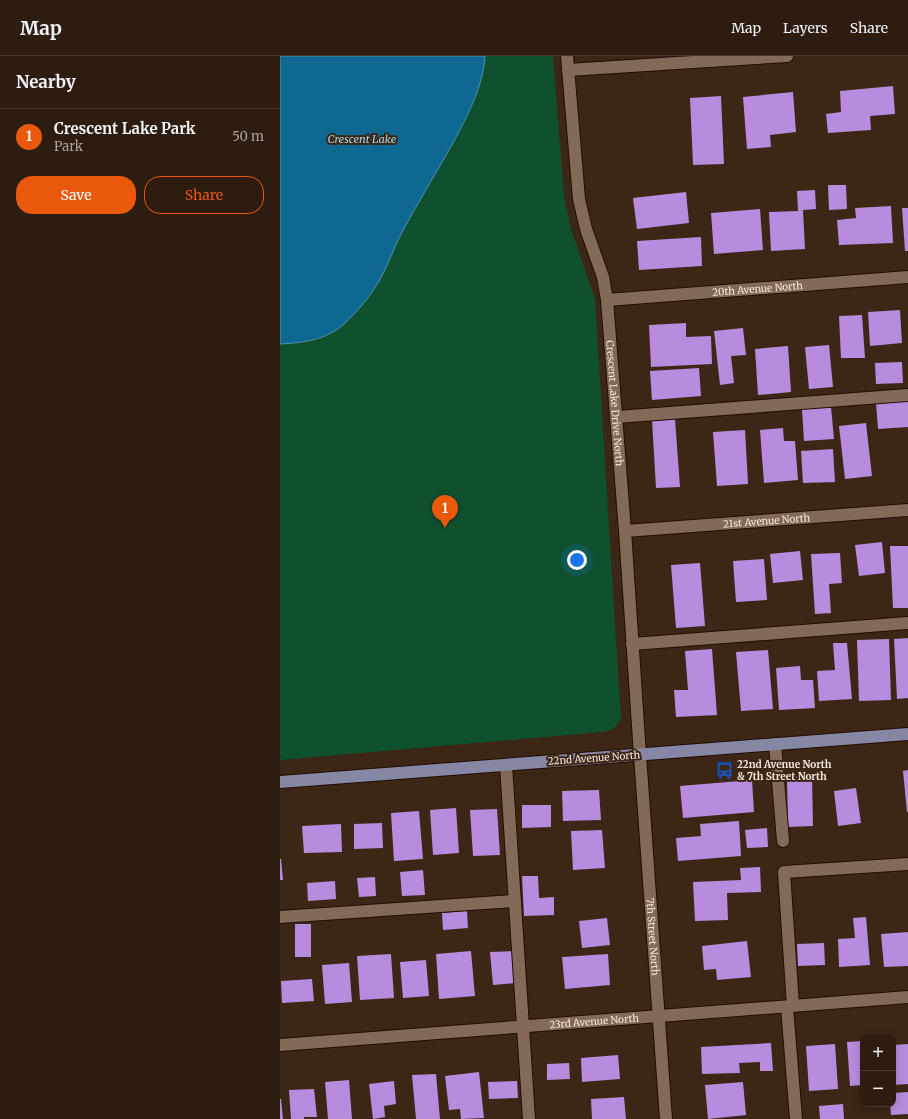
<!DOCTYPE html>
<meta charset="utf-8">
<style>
:root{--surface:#2d1c10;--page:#352519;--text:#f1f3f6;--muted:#a7a19f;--line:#483a30;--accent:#ea580c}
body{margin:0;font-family:Merriweather,serif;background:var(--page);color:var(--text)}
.controls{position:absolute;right:12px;bottom:12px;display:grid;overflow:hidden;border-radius:8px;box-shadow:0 2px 10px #0003}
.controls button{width:36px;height:36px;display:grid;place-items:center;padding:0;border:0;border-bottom:1px solid var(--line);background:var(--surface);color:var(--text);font:20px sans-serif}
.you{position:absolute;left:297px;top:504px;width:14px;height:14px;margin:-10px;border:3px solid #fff;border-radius:50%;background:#1a73e8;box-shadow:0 0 0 6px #1a73e833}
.badge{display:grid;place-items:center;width:26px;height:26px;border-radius:50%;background:var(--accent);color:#fff;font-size:13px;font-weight:700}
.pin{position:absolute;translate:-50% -33px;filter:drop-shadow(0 1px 2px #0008)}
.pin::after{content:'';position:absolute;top:21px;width:14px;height:12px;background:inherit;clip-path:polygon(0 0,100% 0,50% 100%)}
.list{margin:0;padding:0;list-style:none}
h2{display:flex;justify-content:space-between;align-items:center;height:52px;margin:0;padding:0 16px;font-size:17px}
h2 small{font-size:13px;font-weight:400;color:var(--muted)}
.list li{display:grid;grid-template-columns:26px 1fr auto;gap:12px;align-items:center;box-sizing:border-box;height:56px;padding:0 16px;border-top:1px solid var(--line)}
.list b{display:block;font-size:15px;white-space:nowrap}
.list p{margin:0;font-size:13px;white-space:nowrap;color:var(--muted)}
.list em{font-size:13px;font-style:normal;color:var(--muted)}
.actions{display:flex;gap:8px;padding:12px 16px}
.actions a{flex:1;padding:9px 0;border:1px solid var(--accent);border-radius:16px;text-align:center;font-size:14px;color:var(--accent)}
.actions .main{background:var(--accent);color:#fff}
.map{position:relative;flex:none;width:628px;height:1063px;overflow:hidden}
header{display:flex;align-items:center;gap:24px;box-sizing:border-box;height:56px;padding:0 20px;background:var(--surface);border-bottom:1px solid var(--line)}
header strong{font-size:19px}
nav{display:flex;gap:22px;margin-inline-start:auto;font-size:14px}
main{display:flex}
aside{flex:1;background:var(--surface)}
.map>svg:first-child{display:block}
.green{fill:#0f512e}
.water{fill:#0d6991;stroke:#538fa8}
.building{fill:#b78cde}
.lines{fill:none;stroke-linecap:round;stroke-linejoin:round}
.minor-casing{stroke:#220e02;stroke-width:14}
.major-casing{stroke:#220e02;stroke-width:14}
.minor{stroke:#836958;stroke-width:12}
.major{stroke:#8686a5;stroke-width:12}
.labels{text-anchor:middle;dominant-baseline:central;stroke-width:4;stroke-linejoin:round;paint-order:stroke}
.street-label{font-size:10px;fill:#f6e7dd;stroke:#3c2616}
.poi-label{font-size:10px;font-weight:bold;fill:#f6e7dd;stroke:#3c2616;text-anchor:start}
.water-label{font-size:11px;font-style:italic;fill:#a7d6f1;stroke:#3c2616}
</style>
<header>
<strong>Map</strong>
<nav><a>Map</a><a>Layers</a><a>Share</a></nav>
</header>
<main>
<aside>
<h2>Nearby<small></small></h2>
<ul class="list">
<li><span class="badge">1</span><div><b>Crescent Lake Park</b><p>Park</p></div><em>50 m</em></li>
</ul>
<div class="actions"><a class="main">Save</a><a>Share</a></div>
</aside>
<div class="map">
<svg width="628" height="1063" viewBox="0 0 628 1063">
<rect width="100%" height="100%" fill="#3c2616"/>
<polygon class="green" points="0,0 273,0 284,140 291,173 315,243 341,664 333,673 323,676 0,704"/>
<path class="water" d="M0 0H205C203 30 188 59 174 85 157 116 138 146 121 178 113 194 107 212 98 227 89 242 76 257 63 269 46 284 22 287 0 288Z"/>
<g class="building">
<polygon points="613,30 615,58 590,60 591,74 548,77 546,58 561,56 560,35"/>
<polygon points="513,36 516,76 490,79 491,91 467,93 463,41"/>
<polygon points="441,40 444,108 413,109 410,42"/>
<polygon points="548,129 566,129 567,153 549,154"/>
<polygon points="535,134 536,153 523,154 525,193 491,195 489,156 518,155 517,135"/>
<polygon points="406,136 409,167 357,173 353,142"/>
<polygon points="611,150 613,187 559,189 557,164 576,162 575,152"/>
<polygon points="622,152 628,152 628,195 625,195"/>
<polygon points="480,153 483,194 434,198 431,157"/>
<polygon points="421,181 422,210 359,214 357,185"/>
<polygon points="620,254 622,287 590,290 588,256"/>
<polygon points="582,259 585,302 561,302 559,260"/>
<polygon points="406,267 406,281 431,280 432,308 371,311 369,269"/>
<polygon points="463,272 466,299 451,300 454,327 440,329 434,275"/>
<polygon points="549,289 553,331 529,333 525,291"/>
<polygon points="508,290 511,336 478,339 475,293"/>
<polygon points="622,306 623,327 596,328 595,307"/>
<polygon points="419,312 421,340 372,344 370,315"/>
<polygon points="628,345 628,371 598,373 596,347"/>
<polygon points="551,351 554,383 524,385 522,353"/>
<polygon points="395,363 400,431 376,432 372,364"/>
<polygon points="586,367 592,420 565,423 559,370"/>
<polygon points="503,372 504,385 515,385 518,424 484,427 480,374"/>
<polygon points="465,374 468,428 437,430 433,376"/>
<polygon points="553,393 555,426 523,427 521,395"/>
<polygon points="602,486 605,517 579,520 575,489"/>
<polygon points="610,490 628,490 628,552 613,552"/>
<polygon points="520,495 523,524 493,527 490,498"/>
<polygon points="560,497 562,527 549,528 551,557 535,558 531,498"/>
<polygon points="484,503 487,544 456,546 453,505"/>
<polygon points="420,507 425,570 396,572 391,509"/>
<polygon points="628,582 628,642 617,643 614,583"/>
<polygon points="609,583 611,644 579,645 577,584"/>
<polygon points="553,587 567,587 572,643 539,645 537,615 555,614"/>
<polygon points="432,593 437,659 396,661 394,634 408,634 405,595"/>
<polygon points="488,594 493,653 461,655 456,596"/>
<polygon points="520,610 521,624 533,624 535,652 499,654 496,612"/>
<polygon points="628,714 628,756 627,756 623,715"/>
<polygon points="532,720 533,770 508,771 507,721"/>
<polygon points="472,724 474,756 403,762 400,730"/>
<polygon points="576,732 581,767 558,770 554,735"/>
<polygon points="319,734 321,764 283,765 282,735"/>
<polygon points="242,749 271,749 271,771 242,772"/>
<polygon points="176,752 179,797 153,799 150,754"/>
<polygon points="217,753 220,799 193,800 190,754"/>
<polygon points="139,755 143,803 114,805 111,757"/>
<polygon points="459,765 461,800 398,805 396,782 421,780 420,768"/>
<polygon points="102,767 103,792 74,793 74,768"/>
<polygon points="61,768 62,796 24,797 22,770"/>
<polygon points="487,772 488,791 467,792 465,774"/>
<polygon points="322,774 325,812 293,814 291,775"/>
<polygon points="0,803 1,803 3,824 0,824"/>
<polygon points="480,811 481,836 447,837 448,864 415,865 413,826 461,824 460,812"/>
<polygon points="143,814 145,839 122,840 120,816"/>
<polygon points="242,820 258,820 259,842 274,841 274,859 244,860"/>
<polygon points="95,821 96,840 79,841 77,822"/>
<polygon points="55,825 56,843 28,845 27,827"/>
<polygon points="187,855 188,872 163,874 162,857"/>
<polygon points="586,861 590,909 559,911 558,883 575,882 573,862"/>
<polygon points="327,862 330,889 302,892 299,865"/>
<rect x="15" y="868" width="16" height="33"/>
<polygon points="628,876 628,910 604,911 601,878"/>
<polygon points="467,885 471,921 437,924 436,913 424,914 422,890"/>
<polygon points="544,887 545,909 518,910 517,888"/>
<polygon points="191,895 195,940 159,943 156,898"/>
<polygon points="234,895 236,927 213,929 210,896"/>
<polygon points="111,898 114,942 80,944 77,900"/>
<polygon points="328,898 330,929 285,933 282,901"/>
<polygon points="146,904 149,940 123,942 120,906"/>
<polygon points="69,907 72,946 45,948 42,909"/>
<polygon points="32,923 34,945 2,947 1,925"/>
<polygon points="583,985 583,1029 570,1030 567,986"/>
<polygon points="491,987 493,1015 480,1015 480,1006 459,1007 460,1017 422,1018 421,991"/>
<polygon points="555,988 558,1033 529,1035 526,990"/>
<polygon points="628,988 628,1028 613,1029 613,989"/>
<polygon points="338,999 340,1023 302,1026 301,1002"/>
<polygon points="289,1007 290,1023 267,1024 267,1008"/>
<polygon points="199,1016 204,1062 181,1063 180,1053 169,1054 165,1020"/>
<polygon points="156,1018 160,1063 136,1063 132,1019"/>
<polygon points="69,1024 72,1063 48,1063 45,1026"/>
<polygon points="114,1025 116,1048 104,1050 105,1061 93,1063 89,1028"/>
<polygon points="237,1025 238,1042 209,1043 208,1026"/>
<polygon points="463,1026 466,1059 428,1063 425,1029"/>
<polygon points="34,1033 37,1061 24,1061 24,1063 11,1063 9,1034"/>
<polygon points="628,1036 628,1058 611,1059 610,1048 613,1048 613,1037"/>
<polygon points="344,1041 346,1063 312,1063 311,1043"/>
<polygon points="0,1043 1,1043 3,1063 0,1063"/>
<polygon points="563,1048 564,1063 540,1063 539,1050"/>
</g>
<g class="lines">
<defs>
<g id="minor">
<path id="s1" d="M287 0 299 143 306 173 323 221 327 244 345 475 360 699 386 1063"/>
<polyline points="288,14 507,0"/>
<path id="s2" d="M327 244 628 221"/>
<polyline points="337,361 628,339"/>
<path id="s3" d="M345 475 628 454"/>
<polyline points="352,588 628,567"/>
<polyline points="495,688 503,785"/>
<polyline points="226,709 249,1063"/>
<polyline points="0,861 235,845"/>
<polyline points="513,950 504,816 628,808"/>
<polyline points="507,951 516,1063"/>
<path id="s4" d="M0 989 628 941"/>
</g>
<polyline id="major" points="0,726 628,678"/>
</defs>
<use href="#minor" class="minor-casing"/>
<use href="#major" class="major-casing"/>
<use href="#minor" class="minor"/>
<use href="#major" class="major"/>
</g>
<defs>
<symbol id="bus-bare" viewBox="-9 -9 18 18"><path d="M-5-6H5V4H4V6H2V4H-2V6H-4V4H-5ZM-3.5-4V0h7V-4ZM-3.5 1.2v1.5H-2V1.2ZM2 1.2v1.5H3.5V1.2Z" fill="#1a4fb4" stroke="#3c2616" stroke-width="2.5" paint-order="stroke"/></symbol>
</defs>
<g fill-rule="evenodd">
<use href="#bus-bare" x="432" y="702" width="25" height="25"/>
</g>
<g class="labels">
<g class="street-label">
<text stroke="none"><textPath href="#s2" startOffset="151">20th Avenue North</textPath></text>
<text stroke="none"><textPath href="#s1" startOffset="352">Crescent Lake Drive North</textPath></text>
<text stroke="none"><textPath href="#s3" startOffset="142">21st Avenue North</textPath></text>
<text transform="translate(314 702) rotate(-4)">22nd Avenue North</text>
<text stroke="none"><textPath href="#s1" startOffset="887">7th Street North</textPath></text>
<text stroke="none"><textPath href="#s4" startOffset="315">23rd Avenue North</textPath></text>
</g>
<g class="poi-label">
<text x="457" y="708">22nd Avenue North<tspan x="457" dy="12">&amp; 7th Street North</tspan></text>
</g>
<g class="water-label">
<text x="82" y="83">Crescent Lake</text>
</g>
</g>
</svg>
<div class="controls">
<button>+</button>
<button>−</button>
</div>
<div class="you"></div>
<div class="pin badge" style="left:165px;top:472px">1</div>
</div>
</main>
